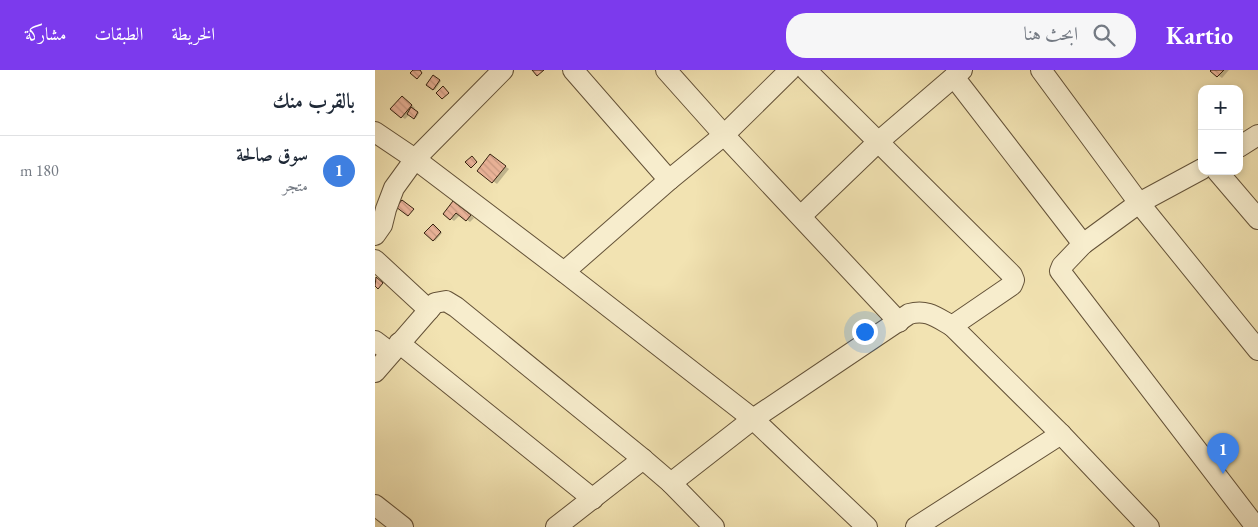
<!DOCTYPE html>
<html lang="ar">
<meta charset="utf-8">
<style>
:root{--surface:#fff;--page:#f6f6f7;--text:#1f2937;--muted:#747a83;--line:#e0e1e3;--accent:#7c3aed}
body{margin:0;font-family:"EB Garamond",Amiri,serif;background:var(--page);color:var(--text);direction:rtl}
.controls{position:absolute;right:15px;top:15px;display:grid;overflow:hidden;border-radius:10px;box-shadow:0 2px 8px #0003}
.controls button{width:45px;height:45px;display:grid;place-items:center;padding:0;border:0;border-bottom:1px solid var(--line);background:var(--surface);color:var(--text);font:25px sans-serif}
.you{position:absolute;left:489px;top:261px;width:18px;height:18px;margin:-12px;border:4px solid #fff;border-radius:50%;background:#1a73e8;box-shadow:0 0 0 8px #1a73e833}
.badge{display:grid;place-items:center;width:32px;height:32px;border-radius:50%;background:var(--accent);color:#fff;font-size:16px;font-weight:700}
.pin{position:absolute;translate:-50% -41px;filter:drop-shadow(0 1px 2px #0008)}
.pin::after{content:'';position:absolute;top:26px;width:18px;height:15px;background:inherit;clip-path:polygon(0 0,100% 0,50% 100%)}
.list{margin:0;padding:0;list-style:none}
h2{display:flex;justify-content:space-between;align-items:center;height:65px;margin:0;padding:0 20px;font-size:21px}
h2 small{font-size:16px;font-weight:400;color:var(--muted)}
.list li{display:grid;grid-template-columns:32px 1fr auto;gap:15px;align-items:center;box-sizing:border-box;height:70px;padding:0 20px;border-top:1px solid var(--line)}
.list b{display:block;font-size:19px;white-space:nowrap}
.list p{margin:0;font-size:16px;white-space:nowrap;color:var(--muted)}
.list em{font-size:16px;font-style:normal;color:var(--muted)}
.icon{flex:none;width:28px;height:28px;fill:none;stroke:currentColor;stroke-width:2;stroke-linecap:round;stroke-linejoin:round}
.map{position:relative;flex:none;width:883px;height:457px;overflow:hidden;direction:ltr}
header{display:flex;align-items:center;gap:30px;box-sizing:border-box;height:70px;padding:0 25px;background:var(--accent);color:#fff}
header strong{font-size:24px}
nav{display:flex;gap:28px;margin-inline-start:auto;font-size:18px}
.search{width:350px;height:45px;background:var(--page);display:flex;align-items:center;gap:12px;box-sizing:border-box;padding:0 18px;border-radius:20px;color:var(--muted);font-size:19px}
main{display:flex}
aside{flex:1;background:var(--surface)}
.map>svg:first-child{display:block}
.shadow{fill:#0003}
.building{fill:url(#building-back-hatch);stroke:#352210}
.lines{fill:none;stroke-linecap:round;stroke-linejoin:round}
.minor-casing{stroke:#645238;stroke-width:22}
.minor{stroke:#f7edcd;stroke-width:20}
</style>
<header>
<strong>Kartio</strong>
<div class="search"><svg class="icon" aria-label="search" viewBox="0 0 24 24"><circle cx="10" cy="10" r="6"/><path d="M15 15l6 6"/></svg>ابحث هنا</div>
<nav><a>الخريطة</a><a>الطبقات</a><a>مشاركة</a></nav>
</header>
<main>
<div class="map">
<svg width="883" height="457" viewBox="0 0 883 457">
<defs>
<pattern id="building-back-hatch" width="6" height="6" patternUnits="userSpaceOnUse" patternTransform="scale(1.25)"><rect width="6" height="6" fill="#ecb59b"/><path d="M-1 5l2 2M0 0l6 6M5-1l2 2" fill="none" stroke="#cb9b84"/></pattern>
</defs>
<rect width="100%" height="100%" fill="#f2e3b2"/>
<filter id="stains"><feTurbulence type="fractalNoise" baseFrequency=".004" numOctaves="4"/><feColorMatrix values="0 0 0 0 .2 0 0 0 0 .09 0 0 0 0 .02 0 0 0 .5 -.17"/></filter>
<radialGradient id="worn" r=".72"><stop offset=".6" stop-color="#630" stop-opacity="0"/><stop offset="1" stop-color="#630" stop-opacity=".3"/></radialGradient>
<g class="shadow">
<polygon points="838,0 854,0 847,8 837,1"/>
<polygon points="59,6 66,11 60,20 53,15"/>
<polygon points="31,29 40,38 39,40 44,43 41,48 35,44 30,49 27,47"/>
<polygon points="119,88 134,99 122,114 104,101"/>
<polygon points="82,135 99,148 95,152 85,145 79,151 70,144"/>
<polygon points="59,156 67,163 60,171 59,170"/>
</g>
<g class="building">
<polygon points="38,0 45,0 47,3 42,9 35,3"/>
<polygon points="157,0 169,0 162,6"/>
<polygon points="836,0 849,0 842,7 835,1"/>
<polygon points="58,5 65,10 58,20 51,15"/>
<polygon points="68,16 74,23 67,29 61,23"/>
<polygon points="27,26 37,35 26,48 15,39"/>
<polygon points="36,37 43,42 39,49 32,44"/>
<polygon points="115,84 131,96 117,113 102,101"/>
<polygon points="97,86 102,92 96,98 90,92"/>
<polygon points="27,130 39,139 33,146 21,137"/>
<polygon points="78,131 96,145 91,151 81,143 75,150 68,144"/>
<polygon points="58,154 66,162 58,171 49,163"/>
<polygon points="1,207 8,213 3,219 0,216"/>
</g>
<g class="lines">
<defs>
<g id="minor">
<polyline points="198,0 294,110"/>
<polyline points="291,0 349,65 524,252"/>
<polyline points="431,0 637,205 639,210 637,215 577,256"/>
<polyline points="666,0 764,133 883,280"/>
<polyline points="579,7 708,174"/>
<polyline points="0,62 40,89 189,202 378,349 492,457"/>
<polyline points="864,77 883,65"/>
<polyline points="827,99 764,133 708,174 687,196 685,201 881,457"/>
<polyline points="842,101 883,149"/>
<polyline points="426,146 503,72 587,0"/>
<polyline points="0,165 7,155 11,139 19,118 40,89 128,0"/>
<polyline points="0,190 54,240"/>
<polyline points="189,202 294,110 349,65 415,0"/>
<polyline points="0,271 16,283"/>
<polyline points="24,273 218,429"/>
<polyline points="0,302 60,233 71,231 81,237 268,389 296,413 339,457"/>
<path d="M296 413 378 349 534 244C552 239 561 247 577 256L686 364 774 457"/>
<polyline points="0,435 28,457"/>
<polyline points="181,457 268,389"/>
<polyline points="541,457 686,364"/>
</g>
</defs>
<use href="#minor" class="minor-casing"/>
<use href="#minor" class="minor"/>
</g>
<rect width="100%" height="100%" filter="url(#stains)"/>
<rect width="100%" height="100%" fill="url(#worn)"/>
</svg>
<div class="controls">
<button>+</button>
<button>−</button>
</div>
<div class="you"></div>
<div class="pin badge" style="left:848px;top:404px;background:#3f7fe0">1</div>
</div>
<aside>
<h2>بالقرب منك<small></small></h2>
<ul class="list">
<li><span class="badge" style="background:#3f7fe0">1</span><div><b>سوق صالحة</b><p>متجر</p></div><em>180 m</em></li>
</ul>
</aside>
</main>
